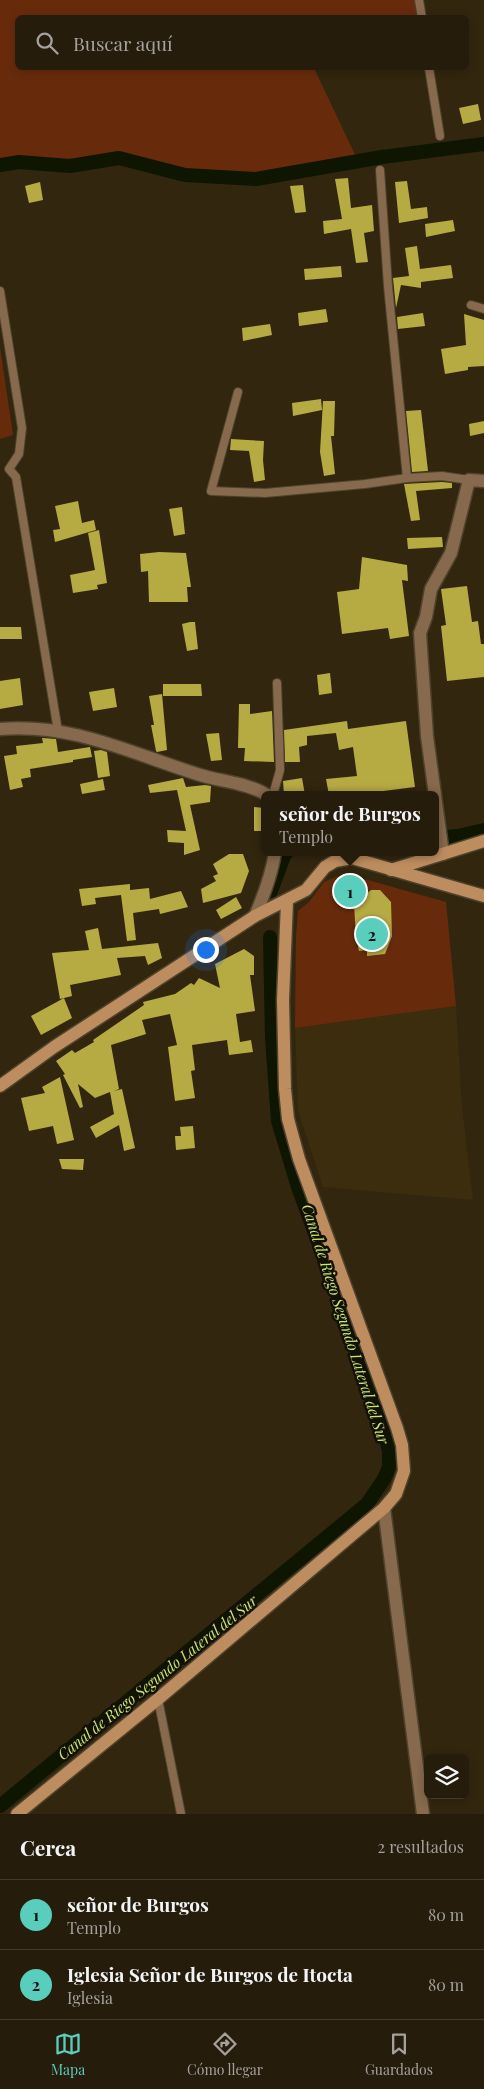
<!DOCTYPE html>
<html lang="es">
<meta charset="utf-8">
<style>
:root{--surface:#261c0b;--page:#322919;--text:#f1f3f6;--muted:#a4a19d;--line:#423a2c;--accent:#5acebd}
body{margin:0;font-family:"Playfair Display",serif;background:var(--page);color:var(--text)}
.controls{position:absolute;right:15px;bottom:15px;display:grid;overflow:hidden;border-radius:8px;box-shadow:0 2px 8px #0003}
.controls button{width:45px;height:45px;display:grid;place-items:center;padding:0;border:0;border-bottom:1px solid var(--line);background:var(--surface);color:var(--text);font:25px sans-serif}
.you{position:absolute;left:205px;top:949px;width:18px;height:18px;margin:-12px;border:4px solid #fff;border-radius:50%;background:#1a73e8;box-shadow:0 0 0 8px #1a73e833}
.badge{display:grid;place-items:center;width:32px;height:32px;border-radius:50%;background:var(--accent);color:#111;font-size:16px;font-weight:700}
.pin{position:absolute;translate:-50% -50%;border:2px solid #fff;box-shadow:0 1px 5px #0006}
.popup{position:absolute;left:261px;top:791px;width:178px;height:65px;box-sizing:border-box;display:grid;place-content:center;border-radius:8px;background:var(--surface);filter:drop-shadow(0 1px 4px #0005);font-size:16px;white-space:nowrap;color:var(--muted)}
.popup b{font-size:19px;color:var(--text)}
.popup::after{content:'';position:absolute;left:50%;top:100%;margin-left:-10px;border:10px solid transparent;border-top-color:var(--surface)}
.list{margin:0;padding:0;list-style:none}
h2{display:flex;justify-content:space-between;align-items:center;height:65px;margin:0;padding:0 20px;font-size:21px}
h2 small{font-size:16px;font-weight:400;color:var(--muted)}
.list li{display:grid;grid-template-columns:32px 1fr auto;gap:15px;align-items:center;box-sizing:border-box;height:70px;padding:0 20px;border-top:1px solid var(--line)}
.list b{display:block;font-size:19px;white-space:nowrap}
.list p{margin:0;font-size:16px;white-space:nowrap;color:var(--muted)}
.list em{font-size:16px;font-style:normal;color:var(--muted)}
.icon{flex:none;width:28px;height:28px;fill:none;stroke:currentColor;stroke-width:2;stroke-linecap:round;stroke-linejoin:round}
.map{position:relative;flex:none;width:484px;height:1814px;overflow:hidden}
.search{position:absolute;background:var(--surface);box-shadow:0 2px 8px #0003;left:15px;right:15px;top:15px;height:55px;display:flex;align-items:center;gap:12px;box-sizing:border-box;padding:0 18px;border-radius:8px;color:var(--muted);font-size:19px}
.sheet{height:205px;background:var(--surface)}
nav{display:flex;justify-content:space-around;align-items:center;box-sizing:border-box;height:70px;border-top:1px solid var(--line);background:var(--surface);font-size:14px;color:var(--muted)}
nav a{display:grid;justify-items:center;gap:2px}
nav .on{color:var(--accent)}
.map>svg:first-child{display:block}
.built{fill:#3b2d0d}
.green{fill:#672b0c}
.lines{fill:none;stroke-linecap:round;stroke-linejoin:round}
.canal{stroke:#0e1500;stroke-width:14}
.building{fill:#b6ab43}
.lane-casing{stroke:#4e432d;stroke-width:10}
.street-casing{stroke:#4e432d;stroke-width:15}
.secondary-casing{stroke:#4e432d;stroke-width:15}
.lane{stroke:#87694d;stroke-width:8}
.street{stroke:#87694d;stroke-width:12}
.secondary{stroke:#be8d5f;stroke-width:12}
.labels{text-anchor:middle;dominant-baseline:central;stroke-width:5;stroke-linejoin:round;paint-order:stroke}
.water-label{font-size:15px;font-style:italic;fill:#c4e86d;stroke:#151007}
</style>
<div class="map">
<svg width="484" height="1814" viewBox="0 0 484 1814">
<rect width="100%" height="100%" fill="#32260f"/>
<polygon class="built" points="456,1006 462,1107 473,1200 323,1187 298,1110 295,1028"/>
<g class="green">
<polygon points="0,0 418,0 420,17 18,18 18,68 314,68 358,161 256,179 185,175 119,158 70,166 19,162 0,165"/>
<polygon points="0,347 13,435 0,439"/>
<polygon points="338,876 357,877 446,902 456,1006 295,1028 296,936 298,911 309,902 324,882"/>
</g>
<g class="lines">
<g class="canal">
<polyline points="0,165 19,162 70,166 119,158 185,175 256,179 382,157 484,144"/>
<polyline points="435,838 458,836 484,830"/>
<polyline points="271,891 284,856 287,852"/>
<polyline points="0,1806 367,1504 384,1479 389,1467 389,1451 375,1398 298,1187 278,1121 272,1038 270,937"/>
</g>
</g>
<g class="building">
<polygon points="478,104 481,120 463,124 459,108"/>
<polygon points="348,178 351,208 372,205 374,231 364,233 368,262 356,263 351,229 324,234 323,221 342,219 335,179"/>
<polygon points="407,181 411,209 427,207 428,218 399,223 395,182"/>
<polygon points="40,182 43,200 29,203 25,186"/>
<polygon points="303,185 306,212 295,213 290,186"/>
<polygon points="453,220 455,231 426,237 425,224"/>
<polygon points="417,246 420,269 451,265 453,278 421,282 421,288 401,285 396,308 393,278 409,276 405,248"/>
<polygon points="341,266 342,277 305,280 304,269"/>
<polygon points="326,309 328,322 299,326 298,313"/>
<polygon points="423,313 425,326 398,329 397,317"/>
<polygon points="464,314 484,320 484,366 468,367 468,370 445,374 441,349 466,345"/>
<polygon points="270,324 272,335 243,341 242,328"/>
<polygon points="321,399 322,410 293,416 292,403"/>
<polygon points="323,401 335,401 334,436 331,436 335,474 324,476 320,452"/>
<polygon points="421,410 428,471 412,472 406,411"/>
<polygon points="484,421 484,433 470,436 469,424"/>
<polygon points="231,439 264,441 263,460 265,480 254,482 249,451 230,450"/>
<polygon points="442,482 452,483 452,488 416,491 420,520 411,521 404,484"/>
<polygon points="78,501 82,523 94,520 96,530 55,542 53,530 60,529 55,506"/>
<polygon points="182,507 185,534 174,536 169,509"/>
<polygon points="99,530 107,583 97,585 98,589 73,593 70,575 95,570 88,533"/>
<polygon points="442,537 443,547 408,549 407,538"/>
<polygon points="159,552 186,553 191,587 187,587 188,602 149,602 148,571 141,572 140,554"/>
<polygon points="362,557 407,565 408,581 402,580 409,636 390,639 388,628 342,634 337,592 359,589"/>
<polygon points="467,586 472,622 478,621 481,644 484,644 484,677 447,681 441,626 446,625 441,589"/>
<polygon points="190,622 195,622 198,649 187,651 182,624"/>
<polygon points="0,627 21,627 22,639 0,639"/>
<polygon points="330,673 332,693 319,695 317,675"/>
<polygon points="20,678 23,705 0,709 0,681"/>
<polygon points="163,684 201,684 202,696 163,696"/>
<polygon points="114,688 117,707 93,711 89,692"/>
<polygon points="162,694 167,750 157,752 156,751 151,725 154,725 149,696"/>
<polygon points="239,704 250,704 250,714 272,711 274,762 244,761 245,748 238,748"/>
<polygon points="347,721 348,729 406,721 415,787 352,795 329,795 326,779 357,776 353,747 339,750 336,733 307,736 307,745 299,747 300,762 285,762 284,730"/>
<polygon points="219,733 222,760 211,761 206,734"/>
<polygon points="42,738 56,739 58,752 90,747 92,757 73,760 73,762 30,769 31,777 21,779 23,787 10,790 4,756 17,754 16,746 43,743"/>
<polygon points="101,750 107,752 110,776 98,778 94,751"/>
<polygon points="183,778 186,787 205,785 211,786 210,802 190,805 200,850 184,855 184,843 168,842 167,830 186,831 177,790 150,793 148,785"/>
<polygon points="302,778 305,795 284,795 283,781"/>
<polygon points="103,779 105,790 82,794 80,784"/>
<polygon points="254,807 265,808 265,831 254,831"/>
<polygon points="229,854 243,854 249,871 241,893 203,903 201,889 216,881 213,876 218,874 213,864"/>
<polygon points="130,884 130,890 149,888 150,899 181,891 188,907 160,914 159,909 133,913 136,940 127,941 121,895 95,898 96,904 82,906 79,889"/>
<polygon points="371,890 380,890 391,902 392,936 385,954 367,956 367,950 359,951 356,937 354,904"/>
<polygon points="236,897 242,908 221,919 216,910"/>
<polygon points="98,928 102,949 158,943 162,958 148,965 145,956 117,958 121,975 70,985 72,996 60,999 52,953 89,950 85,931"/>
<polygon points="244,949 254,956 254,975 250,975 255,1011 236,1014 240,1042 251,1040 253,1052 229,1055 227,1040 192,1045 195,1070 191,1071 195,1098 175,1101 168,1047 177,1045 170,1014 142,1020 146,1034 111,1045 119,1089 114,1091 122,1089 135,1148 124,1151 119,1125 96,1138 90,1127 114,1114 110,1092 95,1098 78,1084 83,1107 80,1108 63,1075 65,1074 56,1061 72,1050 75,1053 94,1042 93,1040 144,1005 143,1002 175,994 191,983 194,985 199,978 220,988 215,964"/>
<polygon points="64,998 72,1018 41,1035 31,1016"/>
<polygon points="60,1077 74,1140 57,1144 53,1126 29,1131 21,1098 45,1093 42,1087"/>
<polygon points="193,1126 195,1148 176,1150 175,1136 181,1136 180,1127"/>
<polygon points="59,1159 84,1159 83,1170 62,1169"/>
</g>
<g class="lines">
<defs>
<g id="lane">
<polyline points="419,0 422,18"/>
<polyline points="429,68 440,136"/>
<polyline points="380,170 388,286 407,478"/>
<polyline points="0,291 22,428 19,454 9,469 16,477 58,731"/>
<polyline points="471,305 484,309"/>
<polyline points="238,392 211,491 265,493 365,484 407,478 442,476 469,480"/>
<polyline points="273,795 280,770 277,683"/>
<polyline points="158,1699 181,1814"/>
</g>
<g id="street">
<path d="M0 729C73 723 130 753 197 774 217 781 249 783 267 795"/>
<polyline points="443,854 427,736 420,633 426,617 431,589 451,553 469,480 484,481"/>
<path d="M255 916C264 895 272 874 275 852"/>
<polyline points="384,1508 423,1814"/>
</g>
<g id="secondary">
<polyline points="391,870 484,841"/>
<polyline points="0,1086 54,1047 255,916 306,890 325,867 335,861 352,858 484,896"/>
<polyline points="17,1814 158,1699 384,1508 396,1494 404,1471 402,1445 397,1428 299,1159 288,1119 285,1089 283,1000 287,902"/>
</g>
</defs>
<use href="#lane" class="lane-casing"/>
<use href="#street" class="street-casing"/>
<use href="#secondary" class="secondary-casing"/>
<use href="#lane" class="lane"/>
<use href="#street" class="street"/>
<use href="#secondary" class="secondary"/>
</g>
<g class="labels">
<g class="water-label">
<text transform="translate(346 1324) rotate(72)">Canal de Riego Segundo Lateral del Sur</text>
<text transform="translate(157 1677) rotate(-39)">Canal de Riego Segundo Lateral del Sur</text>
</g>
</g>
</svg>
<div class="controls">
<button><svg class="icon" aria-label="layers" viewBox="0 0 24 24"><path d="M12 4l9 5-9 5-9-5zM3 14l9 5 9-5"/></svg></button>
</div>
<div class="you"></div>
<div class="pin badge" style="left:350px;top:891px">1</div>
<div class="popup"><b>señor de Burgos</b>Templo</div>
<div class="pin badge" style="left:372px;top:934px">2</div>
<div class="search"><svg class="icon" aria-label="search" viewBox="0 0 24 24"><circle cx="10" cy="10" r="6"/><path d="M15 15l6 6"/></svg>Buscar aquí</div>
</div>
<section class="sheet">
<h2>Cerca<small>2 resultados</small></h2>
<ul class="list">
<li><span class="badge">1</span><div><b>señor de Burgos</b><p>Templo</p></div><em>80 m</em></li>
<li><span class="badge">2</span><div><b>Iglesia Señor de Burgos de Itocta</b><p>Iglesia</p></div><em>80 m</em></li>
</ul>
</section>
<nav>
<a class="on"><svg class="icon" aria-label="map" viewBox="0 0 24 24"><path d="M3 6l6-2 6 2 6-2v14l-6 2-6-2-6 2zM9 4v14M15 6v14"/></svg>Mapa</a>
<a><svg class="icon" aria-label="directions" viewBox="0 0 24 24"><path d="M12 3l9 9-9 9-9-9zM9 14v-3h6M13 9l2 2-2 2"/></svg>Cómo llegar</a>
<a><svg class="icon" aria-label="saved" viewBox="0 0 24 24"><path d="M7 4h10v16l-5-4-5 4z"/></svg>Guardados</a>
</nav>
